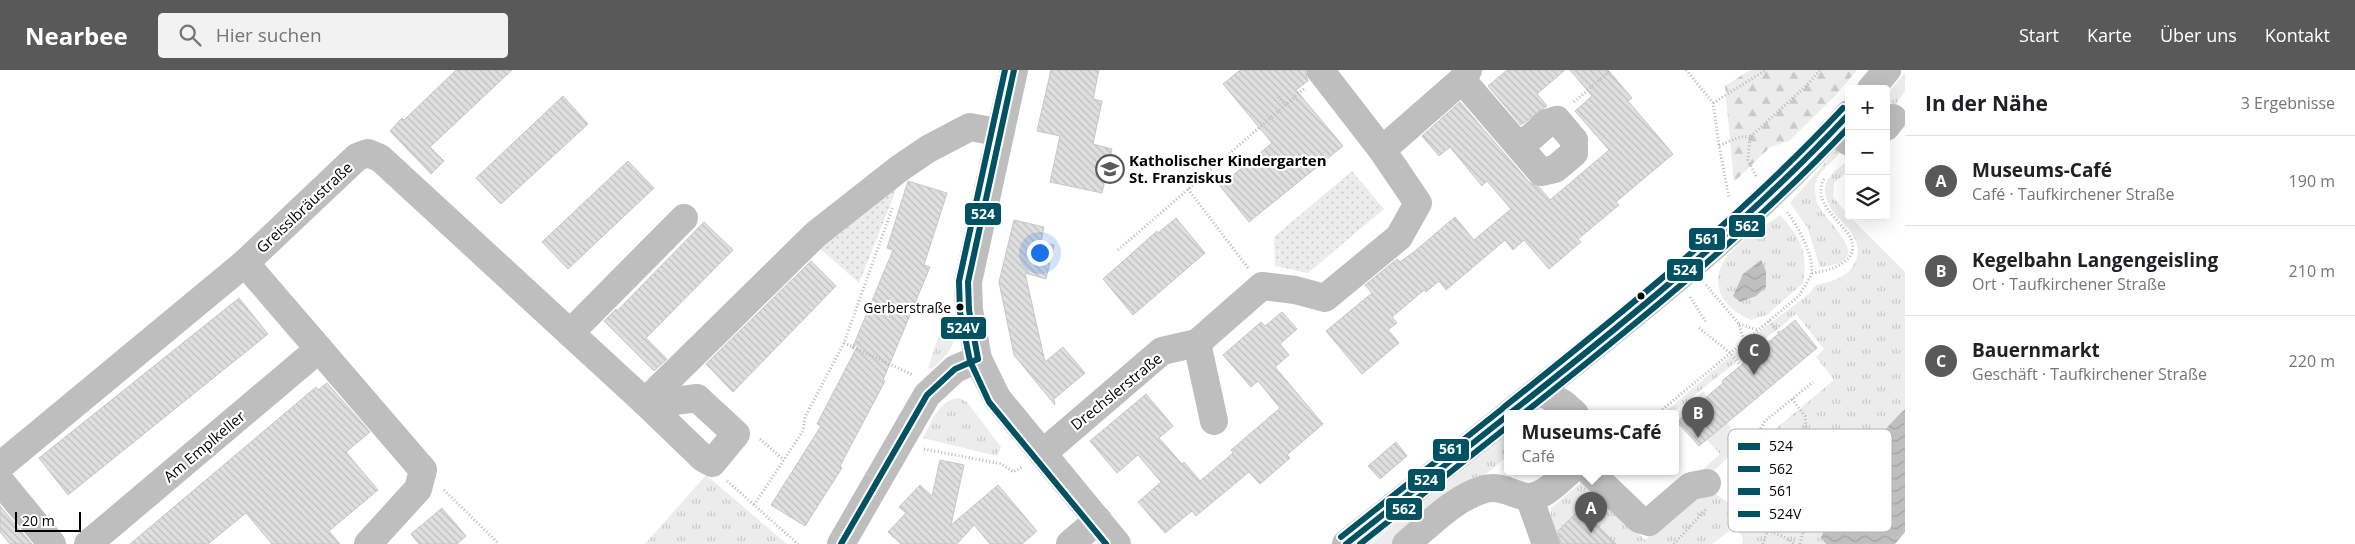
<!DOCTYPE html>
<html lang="de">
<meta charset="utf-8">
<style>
:root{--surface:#fff;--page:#f2f2f2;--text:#202124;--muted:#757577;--line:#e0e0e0;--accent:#595959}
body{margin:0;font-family:"Open Sans",sans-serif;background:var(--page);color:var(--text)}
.controls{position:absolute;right:15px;top:15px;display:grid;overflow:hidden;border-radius:5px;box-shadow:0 5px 20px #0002}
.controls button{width:45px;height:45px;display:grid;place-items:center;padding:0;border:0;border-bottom:1px solid var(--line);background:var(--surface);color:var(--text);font:25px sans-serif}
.scale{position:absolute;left:15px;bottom:12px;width:66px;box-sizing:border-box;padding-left:5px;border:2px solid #000;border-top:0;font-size:14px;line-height:18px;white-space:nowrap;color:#000;-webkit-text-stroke:4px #fff;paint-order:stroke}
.you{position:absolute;left:1039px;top:182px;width:18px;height:18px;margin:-12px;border:4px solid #fff;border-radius:50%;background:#1a73e8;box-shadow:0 0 0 8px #1a73e833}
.badge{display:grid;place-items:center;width:32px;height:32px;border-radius:50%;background:var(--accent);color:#fff;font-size:16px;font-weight:700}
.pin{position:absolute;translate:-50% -41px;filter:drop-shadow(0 1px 2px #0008)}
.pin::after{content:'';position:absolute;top:26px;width:18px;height:15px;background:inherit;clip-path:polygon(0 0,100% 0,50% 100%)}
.popup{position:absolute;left:1504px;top:340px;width:175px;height:65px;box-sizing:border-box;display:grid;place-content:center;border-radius:5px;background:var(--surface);filter:drop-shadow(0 1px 4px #0005);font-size:16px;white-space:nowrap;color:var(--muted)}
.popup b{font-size:19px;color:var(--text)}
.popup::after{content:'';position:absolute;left:50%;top:100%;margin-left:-10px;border:10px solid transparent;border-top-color:var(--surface)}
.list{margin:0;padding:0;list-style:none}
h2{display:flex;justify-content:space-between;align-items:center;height:65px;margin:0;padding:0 20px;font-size:21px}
h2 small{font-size:16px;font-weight:400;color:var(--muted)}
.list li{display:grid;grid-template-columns:32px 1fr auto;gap:15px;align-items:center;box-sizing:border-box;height:90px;padding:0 20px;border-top:1px solid var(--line)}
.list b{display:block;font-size:19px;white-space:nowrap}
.list p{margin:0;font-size:16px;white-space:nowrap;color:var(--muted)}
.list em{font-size:16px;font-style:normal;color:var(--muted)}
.icon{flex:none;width:28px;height:28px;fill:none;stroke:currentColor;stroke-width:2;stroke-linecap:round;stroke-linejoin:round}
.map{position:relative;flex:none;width:1905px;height:474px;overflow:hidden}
header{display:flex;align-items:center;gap:30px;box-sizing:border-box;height:70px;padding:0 25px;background:var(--accent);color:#fff}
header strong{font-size:24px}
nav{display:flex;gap:28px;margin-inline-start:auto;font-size:18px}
.search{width:350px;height:45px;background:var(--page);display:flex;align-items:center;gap:12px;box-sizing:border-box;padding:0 18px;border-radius:5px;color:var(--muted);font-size:19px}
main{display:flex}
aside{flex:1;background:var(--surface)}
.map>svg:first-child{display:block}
.grass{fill:url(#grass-tufts)}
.forest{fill:url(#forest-firs)}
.park{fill:url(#park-dots)}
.water{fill:url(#water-waves)}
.building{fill:url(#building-back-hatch);stroke:#c7c7c7}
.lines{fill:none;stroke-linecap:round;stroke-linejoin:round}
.path{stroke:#b9b9b9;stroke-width:3;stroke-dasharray:1 2.5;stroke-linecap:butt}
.minor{stroke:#bebebe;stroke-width:28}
.major{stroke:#bebebe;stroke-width:28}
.bus-1-casing{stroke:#fff;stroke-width:10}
.bus-2-casing{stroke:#fff;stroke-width:10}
.bus-3-casing{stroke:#fff;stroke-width:10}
.bus-4-casing{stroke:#fff;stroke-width:10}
.bus-1{stroke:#005262;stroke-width:6}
.bus-2{stroke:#005262;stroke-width:6}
.bus-3{stroke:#005262;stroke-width:6}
.bus-4{stroke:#005262;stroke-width:6}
.bus-dot{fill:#000;stroke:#fff;stroke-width:2}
.labels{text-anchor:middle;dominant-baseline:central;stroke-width:4.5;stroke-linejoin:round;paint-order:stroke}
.bus-label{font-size:14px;fill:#000;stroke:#fff;text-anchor:end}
.poi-label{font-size:15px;font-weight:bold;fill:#000;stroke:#fff;text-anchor:start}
.street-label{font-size:15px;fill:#000;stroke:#fff}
.key{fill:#fff;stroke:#b2b2b2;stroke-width:1}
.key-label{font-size:14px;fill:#000}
.line-badge{stroke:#fff;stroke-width:2}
.badge-label{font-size:14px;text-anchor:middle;font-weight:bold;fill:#fff}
</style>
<header>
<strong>Nearbee</strong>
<div class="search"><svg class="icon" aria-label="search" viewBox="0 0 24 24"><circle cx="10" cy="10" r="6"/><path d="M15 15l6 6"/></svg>Hier suchen</div>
<nav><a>Start</a><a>Karte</a><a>Über uns</a><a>Kontakt</a></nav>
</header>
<main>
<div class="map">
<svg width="1905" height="474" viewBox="0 0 1905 474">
<defs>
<pattern id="grass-tufts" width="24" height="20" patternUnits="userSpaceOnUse" patternTransform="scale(1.25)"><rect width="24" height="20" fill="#ececec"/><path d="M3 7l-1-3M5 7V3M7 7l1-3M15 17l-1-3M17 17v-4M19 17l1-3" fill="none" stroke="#c9c9c9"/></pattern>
<pattern id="forest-firs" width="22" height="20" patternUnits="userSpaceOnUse" patternTransform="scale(1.25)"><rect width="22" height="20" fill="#ececec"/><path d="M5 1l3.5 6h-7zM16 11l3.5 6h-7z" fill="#c9c9c9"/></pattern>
<pattern id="park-dots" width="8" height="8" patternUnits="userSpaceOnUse" patternTransform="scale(1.25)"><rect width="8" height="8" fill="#ececec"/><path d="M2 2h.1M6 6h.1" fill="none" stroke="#c9c9c9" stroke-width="1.8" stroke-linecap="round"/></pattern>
<pattern id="water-waves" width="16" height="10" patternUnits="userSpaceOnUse" patternTransform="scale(1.25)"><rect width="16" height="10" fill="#bfbfbf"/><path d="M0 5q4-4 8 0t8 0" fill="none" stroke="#a2a2a2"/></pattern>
<pattern id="building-back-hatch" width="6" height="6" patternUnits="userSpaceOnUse" patternTransform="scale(1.25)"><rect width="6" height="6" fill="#dfdfdf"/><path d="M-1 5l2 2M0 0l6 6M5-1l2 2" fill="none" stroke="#bebebe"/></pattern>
</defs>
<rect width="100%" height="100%" fill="#fff"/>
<g class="grass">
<polygon points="1905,3 1905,21 1886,48 1886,25"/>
<path d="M1838 77 1841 80C1833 94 1817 100 1815 117 1815 123 1816 131 1819 136 1830 157 1878 192 1820 197L1807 157 1790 133Z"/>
<path d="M1849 90V100L1834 113 1833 127 1849 146 1905 202V339C1868 374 1839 420 1821 468L1826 474H1742L1743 468 1735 457 1712 474H1552L1550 469 1551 438 1585 409 1645 470 1700 419 1710 420 1729 433 1746 416 1750 395 1767 366 1834 310 1816 287 1824 279 1796 244 1671 344H1663L1757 263 1810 223 1816 215C1833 211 1849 208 1856 190 1867 159 1823 148 1825 119 1826 105 1839 98 1849 90Z"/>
<path d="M1780 145C1801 168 1808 181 1803 213L1767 245 1751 250C1738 244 1725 236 1720 222 1708 185 1756 163 1780 145Z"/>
<path d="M946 243 954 247C958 273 951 282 932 299L928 298Z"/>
<polygon points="1703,321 1741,371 1738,378 1707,407 1701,401 1720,384 1690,352 1693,349 1683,338"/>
<path d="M959 328 967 332 1001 377 997 386 923 368C932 352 938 330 959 328Z"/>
<polygon points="1507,360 1507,386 1495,397 1394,474 1371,474"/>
<polygon points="706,405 787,474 645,474"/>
</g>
<polygon class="forest" points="1750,0 1857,0 1834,27 1789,71 1770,77 1734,112 1725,16"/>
<g class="park">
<polygon points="1352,101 1384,139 1308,203 1275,196 1274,167"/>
<polygon points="897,114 895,123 859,213 817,176"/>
</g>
<g class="water">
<polygon points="1761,190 1766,201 1766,217 1756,226 1740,232 1733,226 1743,204"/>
<path d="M1905 339V462L1895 474H1826L1821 468C1839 420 1868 374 1905 339Z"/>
</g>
<g class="building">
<polygon points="456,0 512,0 430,77 444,91 431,104 390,61 402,48 404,50"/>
<polygon points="1051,0 1099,0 1093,29 1102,31 1093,74 1112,79 1102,123 1050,112 1060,66 1037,61"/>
<polygon points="1240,0 1305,0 1308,11 1296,20 1343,76 1249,152 1220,116 1272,73 1223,14"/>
<polygon points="1507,0 1565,0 1537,24 1547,36 1521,55 1488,16"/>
<polygon points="1570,0 1608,0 1632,28 1628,31 1673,84 1616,132 1619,135 1578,169 1581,172 1549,199 1524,170 1513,180 1505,170 1446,220 1439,211 1426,222 1424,220 1392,247 1397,253 1388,260 1399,273 1362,304 1326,261 1372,223 1365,215 1397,189 1400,192 1415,181 1455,147 1474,170 1511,139 1487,111 1482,116 1450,77 1439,86 1422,66 1460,32 1529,112 1539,117 1550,130 1609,80 1575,41 1592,26"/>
<polygon points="563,26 588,54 501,134 476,108"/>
<polygon points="628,91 654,118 568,199 542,172"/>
<polygon points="908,111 947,123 924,195 930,197 883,310 885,311 840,396 842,398 805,456 771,435 821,356 817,354 860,271 852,279 893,180 887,178"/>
<polygon points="1176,148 1205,183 1133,245 1103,209 1157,161 1158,163"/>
<polygon points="1014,150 1044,157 1041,172 1054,175 1046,209 1025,203 1045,292 1063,277 1085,303 1054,329 1055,335 1014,285 999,212"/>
<polygon points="704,152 733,180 646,268 667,289 654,301 604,251 616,239 617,241"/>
<polygon points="811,191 836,216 733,322 706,294"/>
<polygon points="239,228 268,264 68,425 39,388"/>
<polygon points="1282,242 1297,259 1280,274 1289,285 1275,297 1323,354 1287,385 1290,388 1260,414 1249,402 1196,446 1192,441 1165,463 1138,432 1161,412 1138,385 1117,403 1090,371 1146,324 1173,356 1159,368 1182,394 1184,392 1200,411 1233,383 1231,380 1280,338 1258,311 1251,317 1223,285 1261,252 1265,256"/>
<polygon points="1795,250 1817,278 1699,376 1677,352 1723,313 1722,311"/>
<polygon points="327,313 370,362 346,382 378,420 329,461 340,474 272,474 246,443 208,474 130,474 316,317 318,320"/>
<polygon points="1841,360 1841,383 1797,383 1796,368 1816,361"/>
<polygon points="1396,372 1407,386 1380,409 1368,396"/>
<polygon points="940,390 964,395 951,455 998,415 1037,461 1022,474 990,474 974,455 957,474 901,474 888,462 906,443 899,437 920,415 932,426"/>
<polygon points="0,436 32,474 10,474 0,462"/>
<polygon points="442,438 466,466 457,474 419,474 411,464"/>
<polygon points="1581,438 1593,451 1616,474 1561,474 1558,461"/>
</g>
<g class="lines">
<g class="path">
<polyline points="1686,0 1713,33 1719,75 1729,128"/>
<polyline points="1278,27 1285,35"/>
<polyline points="1574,32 1611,0"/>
<polyline points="1713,33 1766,0"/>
<path d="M1719 75C1731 72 1737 65 1750 67"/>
<polyline points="1756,106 1748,90 1750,67 1806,16 1820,0"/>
<polyline points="1188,119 1248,198"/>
<polyline points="1118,180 1305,18"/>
<path d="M1812 203C1830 201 1864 191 1849 165 1838 149 1812 131 1824 109"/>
<polyline points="1706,215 1739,254 1744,272"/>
<polyline points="1690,227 1706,252"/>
<polyline points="1769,251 1779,263"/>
<polyline points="1739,254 1757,260"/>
<polyline points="1699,258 1729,282 1740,295"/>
<polyline points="844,273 913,305"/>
<polyline points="1792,329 1805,346 1806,358"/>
<path d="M1657 344 1799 226C1802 219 1808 212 1811 205 1816 188 1797 155 1787 142"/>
<polyline points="760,369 784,390"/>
<polyline points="924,379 1002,394 1013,402 1022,397"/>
<polyline points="1731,410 1765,351 1813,312"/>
<polyline points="727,411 798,474"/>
<path d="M1731 418C1746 429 1753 447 1767 459 1775 465 1785 465 1794 474"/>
<polyline points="444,420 499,474"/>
<polyline points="754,435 803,361 805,347 844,273 893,136"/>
<polyline points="1593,451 1600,444"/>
<polyline points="1674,474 1706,439"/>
<polyline points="1763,474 1768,459"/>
<polyline points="1800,474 1805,454 1835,415 1863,366"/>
</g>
<g class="minor">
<polyline points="1014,0 968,212 969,240 978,289 997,328 1117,474"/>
<polyline points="1320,0 1382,80"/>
<polyline points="1462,10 1541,102 1555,99 1574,83 1574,70 1557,50 1547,53 1520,77"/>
<polyline points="1886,57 1893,48"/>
<polyline points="1833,61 1849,72"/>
<polyline points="245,193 423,400 418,419 368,474"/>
<polyline points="570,263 684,148"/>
<polyline points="1197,273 1214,351"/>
<polyline points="1539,321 1564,334 1575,344"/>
<polyline points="645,332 816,164 900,98 928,79 970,57 986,60"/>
<polyline points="1043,383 1162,281 1197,273 1262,216 1295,220 1325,228 1399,167 1418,133 1382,80 1462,10 1468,0"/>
<polyline points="0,396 245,193 357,87 368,83 380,88 645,332 703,388 712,393 736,364 697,328 667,332 645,332"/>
<polyline points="1590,402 1639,449 1649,452 1691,416 1707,413"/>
<polyline points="0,411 52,474"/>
<polyline points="1529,427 1546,474"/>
<polyline points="88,474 319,279"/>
<polyline points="841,474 927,325 955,299 978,289"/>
<polyline points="1070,474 1098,450"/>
<path d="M1406 474C1429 455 1455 427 1485 419 1502 414 1518 428 1530 427 1545 426 1558 411 1569 402"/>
</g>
<g class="major">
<polyline points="1871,19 1887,0"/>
<path d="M1509 344C1627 250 1748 157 1849 44"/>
<polyline points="1346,474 1507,346"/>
</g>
<defs>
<g id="bus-1">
<polyline points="978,289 969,240 968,212 1014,0"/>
<path d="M1509 344C1628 250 1745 155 1849 44"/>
<polyline points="841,474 927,325 955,299 978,289"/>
<polyline points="1346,474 1507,346"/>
</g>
<g id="bus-2">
<path d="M1523 344C1636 254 1749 163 1849 57"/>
<polyline points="1360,474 1507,357"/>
</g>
<g id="bus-3">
<path d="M1504 337C1622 243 1739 149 1843 38"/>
<polyline points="1341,467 1502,339"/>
</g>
<polyline id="bus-4" points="1005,0 959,211 960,242 970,291 989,332 1106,474"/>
</defs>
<use href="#bus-1" class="bus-1-casing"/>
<use href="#bus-2" class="bus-2-casing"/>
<use href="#bus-3" class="bus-3-casing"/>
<use href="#bus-4" class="bus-4-casing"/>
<use href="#bus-1" class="bus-1"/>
<use href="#bus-2" class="bus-2"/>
<use href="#bus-3" class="bus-3"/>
<use href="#bus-4" class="bus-4"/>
</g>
<defs>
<symbol id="school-ring" viewBox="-11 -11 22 22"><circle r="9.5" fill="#fff" stroke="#595959" stroke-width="1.5"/><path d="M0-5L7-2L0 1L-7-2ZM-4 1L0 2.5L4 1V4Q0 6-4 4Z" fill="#595959"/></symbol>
</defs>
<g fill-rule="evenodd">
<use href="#school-ring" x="1094" y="83" width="32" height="32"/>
</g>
<g class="bus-dot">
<circle cx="1641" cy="226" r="4.5"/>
<circle cx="960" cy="237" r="4.5"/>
</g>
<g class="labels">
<g class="bus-label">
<text x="951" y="237">Gerberstraße</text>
</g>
<g class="poi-label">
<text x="1129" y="90">Katholischer Kindergarten<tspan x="1129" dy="17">St. Franziskus</tspan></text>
</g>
<g class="street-label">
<text transform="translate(304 137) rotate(-43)">Greisslbräustraße</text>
<text transform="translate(1116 321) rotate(-39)">Drechslerstraße</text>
<text transform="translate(204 376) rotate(-40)">Am Emplkeller</text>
</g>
</g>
<rect x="1728" y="359" width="164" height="103" rx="8" class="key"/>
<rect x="1738" y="373" width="22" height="7" fill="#005262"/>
<rect x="1738" y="396" width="22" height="6" fill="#005262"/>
<rect x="1738" y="418" width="22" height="7" fill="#005262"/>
<rect x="1738" y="441" width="22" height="6" fill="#005262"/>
<g class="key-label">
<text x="1769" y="381">524</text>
<text x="1769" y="404">562</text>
<text x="1769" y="426">561</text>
<text x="1769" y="449">524V</text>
</g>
<g class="line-badge">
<rect x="964" y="132" width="38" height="24" rx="5" fill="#005262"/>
<rect x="1728" y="144" width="38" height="24" rx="5" fill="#005262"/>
<rect x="1688" y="157" width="38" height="24" rx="5" fill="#005262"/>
<rect x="1666" y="188" width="38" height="24" rx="5" fill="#005262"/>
<rect x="940" y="246" width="47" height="24" rx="5" fill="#005262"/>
<rect x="1432" y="368" width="38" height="24" rx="5" fill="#005262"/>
<rect x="1407" y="398" width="39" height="24" rx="5" fill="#005262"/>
<rect x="1385" y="427" width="38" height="24" rx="5" fill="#005262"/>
</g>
<g class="badge-label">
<text x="983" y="149">524</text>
<text x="1747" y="161">562</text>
<text x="1707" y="174">561</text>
<text x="1685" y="205">524</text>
<text x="963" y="263">524V</text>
<text x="1451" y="384">561</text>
<text x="1426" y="415">524</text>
<text x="1404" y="444">562</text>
</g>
</svg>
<div class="controls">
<button>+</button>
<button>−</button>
<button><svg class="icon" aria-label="layers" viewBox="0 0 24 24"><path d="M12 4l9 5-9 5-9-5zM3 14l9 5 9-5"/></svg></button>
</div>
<div class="scale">20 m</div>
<div class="you"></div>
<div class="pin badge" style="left:1591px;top:463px">A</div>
<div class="popup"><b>Museums-Café</b>Café</div>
<div class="pin badge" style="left:1698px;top:368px">B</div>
<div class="pin badge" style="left:1754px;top:305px">C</div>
</div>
<aside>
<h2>In der Nähe<small>3 Ergebnisse</small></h2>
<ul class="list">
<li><span class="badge">A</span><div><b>Museums-Café</b><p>Café · Taufkirchener Straße</p></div><em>190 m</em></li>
<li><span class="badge">B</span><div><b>Kegelbahn Langengeisling</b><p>Ort · Taufkirchener Straße</p></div><em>210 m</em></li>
<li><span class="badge">C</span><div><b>Bauernmarkt</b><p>Geschäft · Taufkirchener Straße</p></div><em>220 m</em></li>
</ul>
</aside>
</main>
